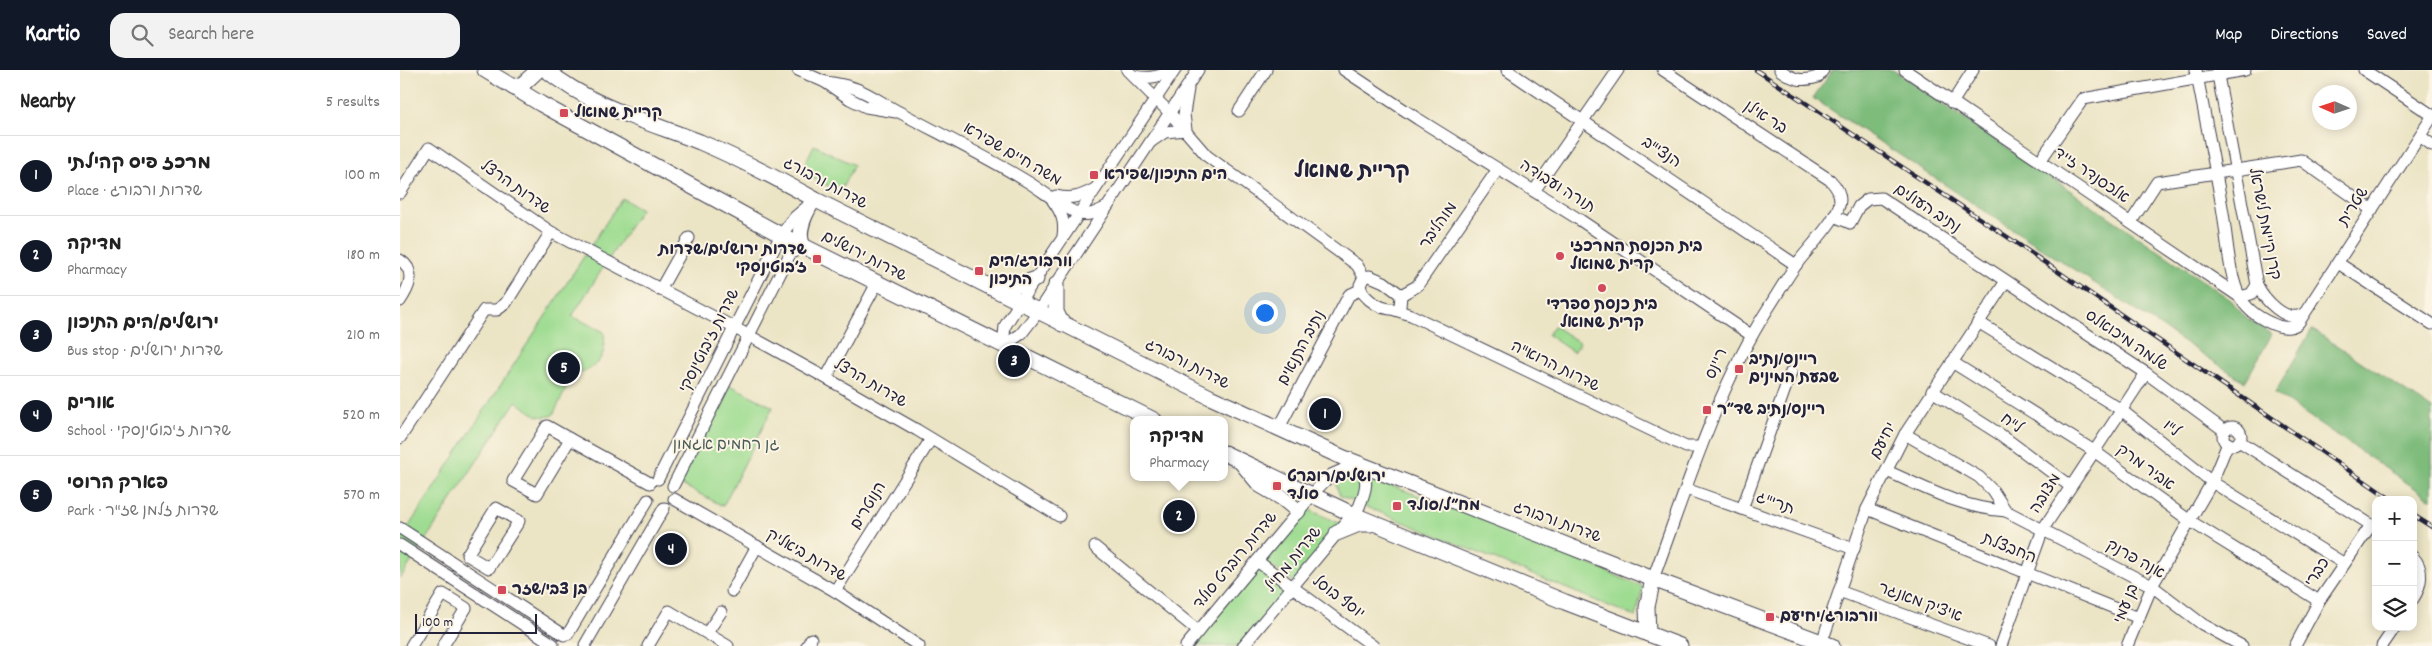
<!DOCTYPE html>
<meta charset="utf-8">
<style>
:root{--surface:#fff;--page:#f2f2f2;--text:#222;--muted:#767676;--line:#e0e0e0;--accent:#111827}
body{margin:0;font-family:Dekko,"Playpen Sans Hebrew",sans-serif;background:var(--page);color:var(--text)}
.controls{position:absolute;right:15px;bottom:15px;display:grid;overflow:hidden;border-radius:10px;box-shadow:0 2px 12px #0003}
.controls button{width:45px;height:45px;display:grid;place-items:center;padding:0;border:0;border-bottom:1px solid var(--line);background:var(--surface);color:var(--text);font:25px sans-serif}
.compass{position:absolute;left:1912px;top:15px;width:45px;height:45px;border-radius:50%;background:var(--surface);box-shadow:0 2px 12px #0003;rotate:273deg}
.scale{position:absolute;left:15px;bottom:12px;width:122px;box-sizing:border-box;padding-left:5px;border:2px solid #22223b;border-top:0;font-size:14px;line-height:18px;white-space:nowrap;color:#22223b;-webkit-text-stroke:4px #fcf5e5;paint-order:stroke}
.you{position:absolute;left:864px;top:242px;width:18px;height:18px;margin:-12px;border:4px solid #fff;border-radius:50%;background:#1a73e8;box-shadow:0 0 0 8px #1a73e833}
.badge{display:grid;place-items:center;width:32px;height:32px;border-radius:50%;background:var(--accent);color:#fff;font-size:16px;font-weight:700}
.pin{position:absolute;translate:-50% -50%;border:2px solid #fff;box-shadow:0 1px 5px #0006}
.popup{position:absolute;left:730px;top:346px;width:98px;height:65px;box-sizing:border-box;display:grid;place-content:center;border-radius:10px;background:var(--surface);filter:drop-shadow(0 1px 4px #0005);font-size:16px;white-space:nowrap;color:var(--muted)}
.popup b{font-size:19px;color:var(--text)}
.popup::after{content:'';position:absolute;left:50%;top:100%;margin-left:-10px;border:10px solid transparent;border-top-color:var(--surface)}
.list{margin:0;padding:0;list-style:none}
h2{display:flex;justify-content:space-between;align-items:center;height:65px;margin:0;padding:0 20px;font-size:21px}
h2 small{font-size:16px;font-weight:400;color:var(--muted)}
.list li{display:grid;grid-template-columns:32px 1fr auto;gap:15px;align-items:center;box-sizing:border-box;height:80px;padding:0 20px;border-top:1px solid var(--line)}
.list b{display:block;font-size:19px;white-space:nowrap}
.list p{margin:0;font-size:16px;white-space:nowrap;color:var(--muted)}
.list em{font-size:16px;font-style:normal;color:var(--muted)}
.icon{flex:none;width:28px;height:28px;fill:none;stroke:currentColor;stroke-width:2;stroke-linecap:round;stroke-linejoin:round}
.map{position:relative;flex:none;width:2032px;height:576px;overflow:hidden}
header{display:flex;align-items:center;gap:30px;box-sizing:border-box;height:70px;padding:0 25px;background:var(--accent);color:#fff}
header strong{font-size:24px}
nav{display:flex;gap:28px;margin-inline-start:auto;font-size:18px}
.search{width:350px;height:45px;background:var(--page);display:flex;align-items:center;gap:12px;box-sizing:border-box;padding:0 18px;border-radius:15px;color:var(--muted);font-size:19px}
main{display:flex}
aside{flex:1;background:var(--surface)}
.map>svg:first-child{display:block}
.green{fill:#9edc91;stroke:#607f66}
.forest{fill:#7ebc7b;stroke:#506f5b}
.lines{fill:none;stroke-linecap:round;stroke-linejoin:round}
.minor-casing{stroke:#403f50;stroke-width:13}
.major-casing{stroke:#403f50;stroke-width:17}
.minor{stroke:#fff;stroke-width:11}
.major{stroke:#fff;stroke-width:15}
.rail-casing{stroke:#22223b;stroke-width:4.5}
.rail{stroke:#fcf5e5;stroke-width:2.5;stroke-dasharray:8;stroke-linecap:butt}
.poi-dot{fill:#d1495b;stroke:#fcf5e5;stroke-width:2}
.labels{text-anchor:middle;dominant-baseline:central;stroke-width:4;stroke-linejoin:round;paint-order:stroke}
.poi-label{font-size:16px;font-weight:bold;fill:#22223b;stroke:#fcf5e5;text-anchor:start}
.street-label{font-size:16px;fill:#22223b;stroke:#fcf5e5}
.park-label{font-size:16px;fill:#475a55;stroke:#fcf5e5}
.district-label{font-size:21px;font-weight:bold;fill:#22223b;stroke:#fcf5e5}
</style>
<header>
<strong>Kartio</strong>
<div class="search"><svg class="icon" aria-label="search" viewBox="0 0 24 24"><circle cx="10" cy="10" r="6"/><path d="M15 15l6 6"/></svg>Search here</div>
<nav><a>Map</a><a>Directions</a><a>Saved</a></nav>
</header>
<main>
<aside>
<h2>Nearby<small>5 results</small></h2>
<ul class="list">
<li><span class="badge">1</span><div><b>מרכז פיס קהילתי</b><p>Place · שדרות ורבורג</p></div><em>100 m</em></li>
<li><span class="badge">2</span><div><b>מדיקה</b><p>Pharmacy</p></div><em>180 m</em></li>
<li><span class="badge">3</span><div><b>ירושלים/הים התיכון</b><p>Bus stop · שדרות ירושלים</p></div><em>210 m</em></li>
<li><span class="badge">4</span><div><b>אורים</b><p>School · שדרות ז'בוטינסקי</p></div><em>520 m</em></li>
<li><span class="badge">5</span><div><b>פארק הרוסי</b><p>Park · שדרות זלמן שז&quot;ר</p></div><em>570 m</em></li>
</ul>
</aside>
<div class="map">
<svg width="2032" height="576" viewBox="0 0 2032 576">
<rect width="100%" height="100%" fill="#fcf5e5"/>
<filter id="ink" filterUnits="userSpaceOnUse"><feTurbulence type="fractalNoise" baseFrequency=".02" numOctaves="2"/><feDisplacementMap in="SourceGraphic" scale="10" xChannelSelector="R" yChannelSelector="G"/><feConvolveMatrix kernelMatrix="1 2 1 2 8 2 1 2 1" color-interpolation-filters="sRGB"/></filter>
<filter id="wash" filterUnits="userSpaceOnUse"><feTurbulence type="fractalNoise" baseFrequency=".0096" numOctaves="4" result="noise"/><feDisplacementMap in="SourceGraphic" scale="20" xChannelSelector="R" yChannelSelector="G"/><feGaussianBlur stdDeviation="1.12" result="paint"/><feColorMatrix in="noise" values="0 0 0 0 0 0 0 0 0 0 0 0 0 0 0 0 0 1.4 0 .05"/><feComposite in="paint" operator="in"/></filter>
<g filter="url(#wash)">
<rect width="100%" height="100%" fill="#ebe4c5"/>
<g class="green">
<polygon points="414,75 454,95 440,122 401,102"/>
<path d="M222 128 241 139 172 246 204 262C207 288 198 298 173 305L153 345C137 351 129 340 116 331L0 509V470Z"/>
<polygon points="1154,256 1180,273 1173,282 1148,265"/>
<polygon points="330,315 373,337 323,436 280,414"/>
<polygon points="947,400 1070,444 1243,517 1236,547 940,426 935,412 939,405"/>
<polygon points="905,438 941,454 894,512 863,490"/>
<polygon points="858,496 890,517 840,576 790,576"/>
</g>
<g class="forest">
<polygon points="1433,0 1493,0 1831,230 1845,247 1872,264 1845,312 1413,28"/>
<polygon points="1912,259 2032,339 2032,430 1875,323"/>
</g>
</g>
<g filter="url(#ink)">
<g class="lines">
<defs>
<g id="minor">
<polyline points="398,0 425,12 450,29 466,37 496,42"/>
<polyline points="727,0 769,42 807,86 957,195 964,207"/>
<polyline points="944,0 1018,49 1180,150 1351,265"/>
<polyline points="1107,0 1396,195"/>
<path d="M1380 0C1394 10 1401 12 1418 7L1423 0"/>
<polyline points="1505,0 1840,227 1851,224 1857,215"/>
<path d="M1796 0C1805 48 1815 95 1823 143 1827 168 1829 208 1841 229 1849 242 1864 251 1878 256 1885 258 1894 258 1899 252L2032 47"/>
<path d="M1817 0 1857 215C1864 229 1886 254 1903 244"/>
<polyline points="1964,0 2032,45"/>
<path d="M734 6C749 9 759 7 773 0"/>
<path d="M425 12C463 16 470 27 501 43 544 66 587 87 628 112 640 119 669 142 680 144 689 146 697 142 705 138"/>
<polyline points="1552,33 1573,0"/>
<polyline points="839,41 866,0"/>
<polyline points="2020,66 2032,75"/>
<polyline points="752,71 765,62 786,60 784,44 788,19"/>
<polyline points="1640,91 1683,29 1845,0"/>
<polyline points="1134,121 1218,0"/>
<polyline points="0,123 29,78 151,162 335,258 426,308 517,360 659,446"/>
<path d="M656 126C673 130 681 126 695 119"/>
<path d="M653 131C662 143 665 152 663 166"/>
<polyline points="1434,146 1450,153 1459,136 1468,129 1481,128 1746,303 1825,361"/>
<polyline points="1731,152 1757,112 1901,90 1972,140"/>
<path d="M0 190C17 201 9 218 0 231"/>
<polyline points="1938,193 2032,254"/>
<path d="M970 206 984 212 1001 225 1000 237C988 245 961 229 960 215L964 207Z"/>
<polyline points="260,220 289,168"/>
<polyline points="1001,225 1017,216 1098,99"/>
<polyline points="995,240 1011,245 1286,377 1301,377"/>
<polyline points="1578,252 1720,339 1812,412 1943,493"/>
<polyline points="603,276 621,264 635,246 798,0"/>
<polyline points="603,276 605,256 620,232 775,0"/>
<polyline points="1552,292 1694,381 1790,451 1919,531"/>
<polyline points="426,308 477,213"/>
<polyline points="1532,321 1601,365 1670,416"/>
<polygon points="147,356 170,369 137,424 113,411"/>
<circle cx="1832" cy="366" r="9"/>
<polyline points="879,358 949,225 960,220"/>
<polyline points="1505,364 1579,407 1593,421 1606,441 1752,516 1802,554 1842,576"/>
<polyline points="0,368 84,240 97,240 106,233 151,162"/>
<polyline points="170,369 250,413"/>
<polyline points="1839,371 1976,458"/>
<path d="M1487 401C1525 418 1564 439 1606 441"/>
<polyline points="258,409 381,165 395,147 408,136"/>
<polyline points="273,416 390,184 403,176"/>
<polyline points="1286,419 1454,479"/>
<polyline points="274,429 435,521 519,576"/>
<polygon points="96,438 119,451 89,498 67,485"/>
<polyline points="1342,439 1391,302"/>
<polyline points="1467,439 1739,548"/>
<polyline points="0,458 164,565"/>
<polyline points="0,475 153,574"/>
<polyline points="695,477 798,561"/>
<path d="M2013 487C2025 499 2021 517 2013 529"/>
<polyline points="857,491 973,576"/>
<path d="M1253 509C1287 417 1316 320 1369 237 1378 223 1386 209 1396 195 1407 179 1440 148 1440 130 1440 122 1435 115 1430 110L1263 0"/>
<polyline points="332,521 357,476"/>
<polyline points="435,521 531,369"/>
<polyline points="1439,521 1589,576"/>
<polyline points="307,563 321,542"/>
<polyline points="1425,563 1467,439 1505,364 1606,211"/>
<polyline points="168,564 248,430"/>
<polyline points="185,575 264,438"/>
<polyline points="11,576 43,524 66,538 43,576"/>
<polyline points="248,576 269,541 328,576"/>
<polyline points="407,576 411,569"/>
<path d="M786 576 917 419 931 405 958 393C970 409 966 420 959 437L843 576"/>
<polyline points="1601,576 1643,459 1746,303"/>
<polyline points="1727,576 1752,516 1812,412 1828,373"/>
<polyline points="1895,576 1919,531 1971,455"/>
<polyline points="1982,576 1995,557"/>
</g>
<g id="major">
<polyline points="85,0 141,34 381,165 754,350"/>
<path d="M146 0C192 37 246 51 300 72 340 89 378 109 416 130L810 327 944 388 1253 509 1432 576"/>
<polyline points="113,17 123,14 138,0"/>
<path d="M403 176C396 162 404 146 411 134"/>
<polyline points="591,214 616,216 636,209"/>
<polyline points="656,215 656,242 662,254"/>
<polyline points="824,383 952,444 1165,532 1280,576"/>
<polyline points="841,392 860,415 882,428 898,441"/>
<polyline points="937,463 959,454 971,454"/>
<polyline points="1248,564 1247,537 1253,509"/>
</g>
</defs>
<use href="#minor" class="minor-casing"/>
<use href="#major" class="major-casing"/>
<use href="#minor" class="minor"/>
<use href="#major" class="major"/>
<defs>
<g id="rail">
<polyline points="1356,0 1606,166 1992,430"/>
<polyline points="2013,445 2032,457"/>
</g>
</defs>
<use href="#rail" class="rail-casing"/>
<use href="#rail" class="rail"/>
</g>
</g>
<g class="poi-dot">
<rect x="159" y="38" width="10" height="10" rx="2.5"/>
<rect x="689" y="100" width="10" height="10" rx="2.5"/>
<circle cx="1160" cy="186" r="5"/>
<rect x="412" y="184" width="10" height="10" rx="2.5"/>
<rect x="574" y="196" width="10" height="10" rx="2.5"/>
<circle cx="1202" cy="218" r="5"/>
<rect x="1334" y="294" width="10" height="10" rx="2.5"/>
<rect x="1302" y="335" width="10" height="10" rx="2.5"/>
<rect x="872" y="411" width="10" height="10" rx="2.5"/>
<rect x="992" y="431" width="10" height="10" rx="2.5"/>
<rect x="97" y="515" width="10" height="10" rx="2.5"/>
<rect x="1365" y="542" width="10" height="10" rx="2.5"/>
</g>
<g class="labels">
<g class="poi-label">
<text x="174" y="43">קריית שמואל</text>
<text x="704" y="105">הים התיכון/שפירא</text>
<text x="1170" y="177">בית הכנסת המרכזי<tspan x="1170" dy="18">קרית שמואל</tspan></text>
<text x="407" y="180" text-anchor="end">שדרות ירושלים/שדרות<tspan x="407" dy="18">ז׳בוטינסקי</tspan></text>
<text x="589" y="192">וורבורג/הים<tspan x="589" dy="18">התיכון</tspan></text>
<text x="1202" y="235" text-anchor="middle">בית כנסת ספרדי<tspan x="1202" dy="18">קרית שמואל</tspan></text>
<text x="1349" y="290">ריינס/נתיב<tspan x="1349" dy="18">שבעת המינים</tspan></text>
<text x="1317" y="340">ריינס/נתיב שד״ר</text>
<text x="887" y="407">ירושלים/רוברט<tspan x="887" dy="18">סולד</tspan></text>
<text x="1007" y="436">מח״ל/סולד</text>
<text x="112" y="520">בן צבי/שזר</text>
<text x="1380" y="547">וורבורג/יחיעם</text>
</g>
<g class="street-label">
<text transform="translate(1365 48) rotate(33)">בר אילן</text>
<text transform="translate(1261 83) rotate(34)">הנצי"ב</text>
<text transform="translate(612 85) rotate(30)">משה חיים שפירא</text>
<text transform="translate(1691 106) rotate(34)">אלכסנדר זייד</text>
<text transform="translate(425 114) rotate(28)">שדרות ורבורג</text>
<text transform="translate(1157 117) rotate(32)">תורה ועבודה</text>
<text transform="translate(115 118) rotate(35)">שדרות הרצל</text>
<text transform="translate(1954 137) rotate(-57)">שטרית</text>
<text transform="translate(1527 139) rotate(33)">נתיב העולים</text>
<text transform="translate(1864 154) rotate(79)">קרן קיימת לישראל</text>
<text transform="translate(1039 156) rotate(-55)">מוהליבר</text>
<text transform="translate(464 187) rotate(27)">שדרות ירושלים</text>
<text transform="translate(310 271) rotate(-63)">שדרות ז'בוטינסקי</text>
<text transform="translate(1726 271) rotate(34)">שלמה מיכואלס</text>
<text transform="translate(902 278) rotate(-62)">נתיב התנאים</text>
<text transform="translate(1317 294) rotate(-65)">ריינס</text>
<text transform="translate(787 295) rotate(27)">שדרות ורבורג</text>
<text transform="translate(1155 297) rotate(26)">שדרות הרוא"ה</text>
<text transform="translate(470 314) rotate(30)">שדרות הרצל</text>
<text transform="translate(1611 354) rotate(35)">ל"ח</text>
<text transform="translate(1771 359) rotate(38)">ל"ו</text>
<text transform="translate(1484 371) rotate(-62)">יחיעם</text>
<text transform="translate(1745 398) rotate(36)">אביר מרק</text>
<text transform="translate(1646 424) rotate(-58)">מצובה</text>
<text transform="translate(1375 434) rotate(20)">תרי"ג</text>
<text transform="translate(469 436) rotate(-58)">הנוטרים</text>
<text transform="translate(1157 453) rotate(20)">שדרות ורבורג</text>
<text transform="translate(1609 479) rotate(22)">החבצלת</text>
<text transform="translate(406 486) rotate(30)">שדרות ביאליק</text>
<text transform="translate(894 490) rotate(-51)">שדרות מח"ל</text>
<text transform="translate(1735 490) rotate(29)">אנה פרנק</text>
<text transform="translate(836 491) rotate(-50)">שדרות רוברט סולד</text>
<text transform="translate(1918 503) rotate(-57)">כברי</text>
<text transform="translate(938 528) rotate(37)">יוסף בוסל</text>
<text transform="translate(1520 533) rotate(20)">איציק מאנגר</text>
<text transform="translate(1727 534) rotate(-68)">בן עמי</text>
</g>
<g class="park-label">
<text x="326" y="375">גן רחמים אגמון</text>
</g>
<g class="district-label">
<text x="952" y="103">קריית שמואל</text>
</g>
</g>
</svg>
<div class="controls">
<button>+</button>
<button>−</button>
<button><svg class="icon" aria-label="layers" viewBox="0 0 24 24"><path d="M12 4l9 5-9 5-9-5zM3 14l9 5 9-5"/></svg></button>
</div>
<svg class="compass" viewBox="-18 -18 36 36"><path d="M0-13l5 13h-10z" fill="#e53935"/><path d="M0 13l5-13h-10z" fill="#767676"/></svg>
<div class="scale">100 m</div>
<div class="you"></div>
<div class="pin badge" style="left:925px;top:344px">1</div>
<div class="pin badge" style="left:779px;top:446px">2</div>
<div class="popup"><b>מדיקה</b>Pharmacy</div>
<div class="pin badge" style="left:614px;top:291px">3</div>
<div class="pin badge" style="left:271px;top:479px">4</div>
<div class="pin badge" style="left:164px;top:298px">5</div>
</div>
</main>
